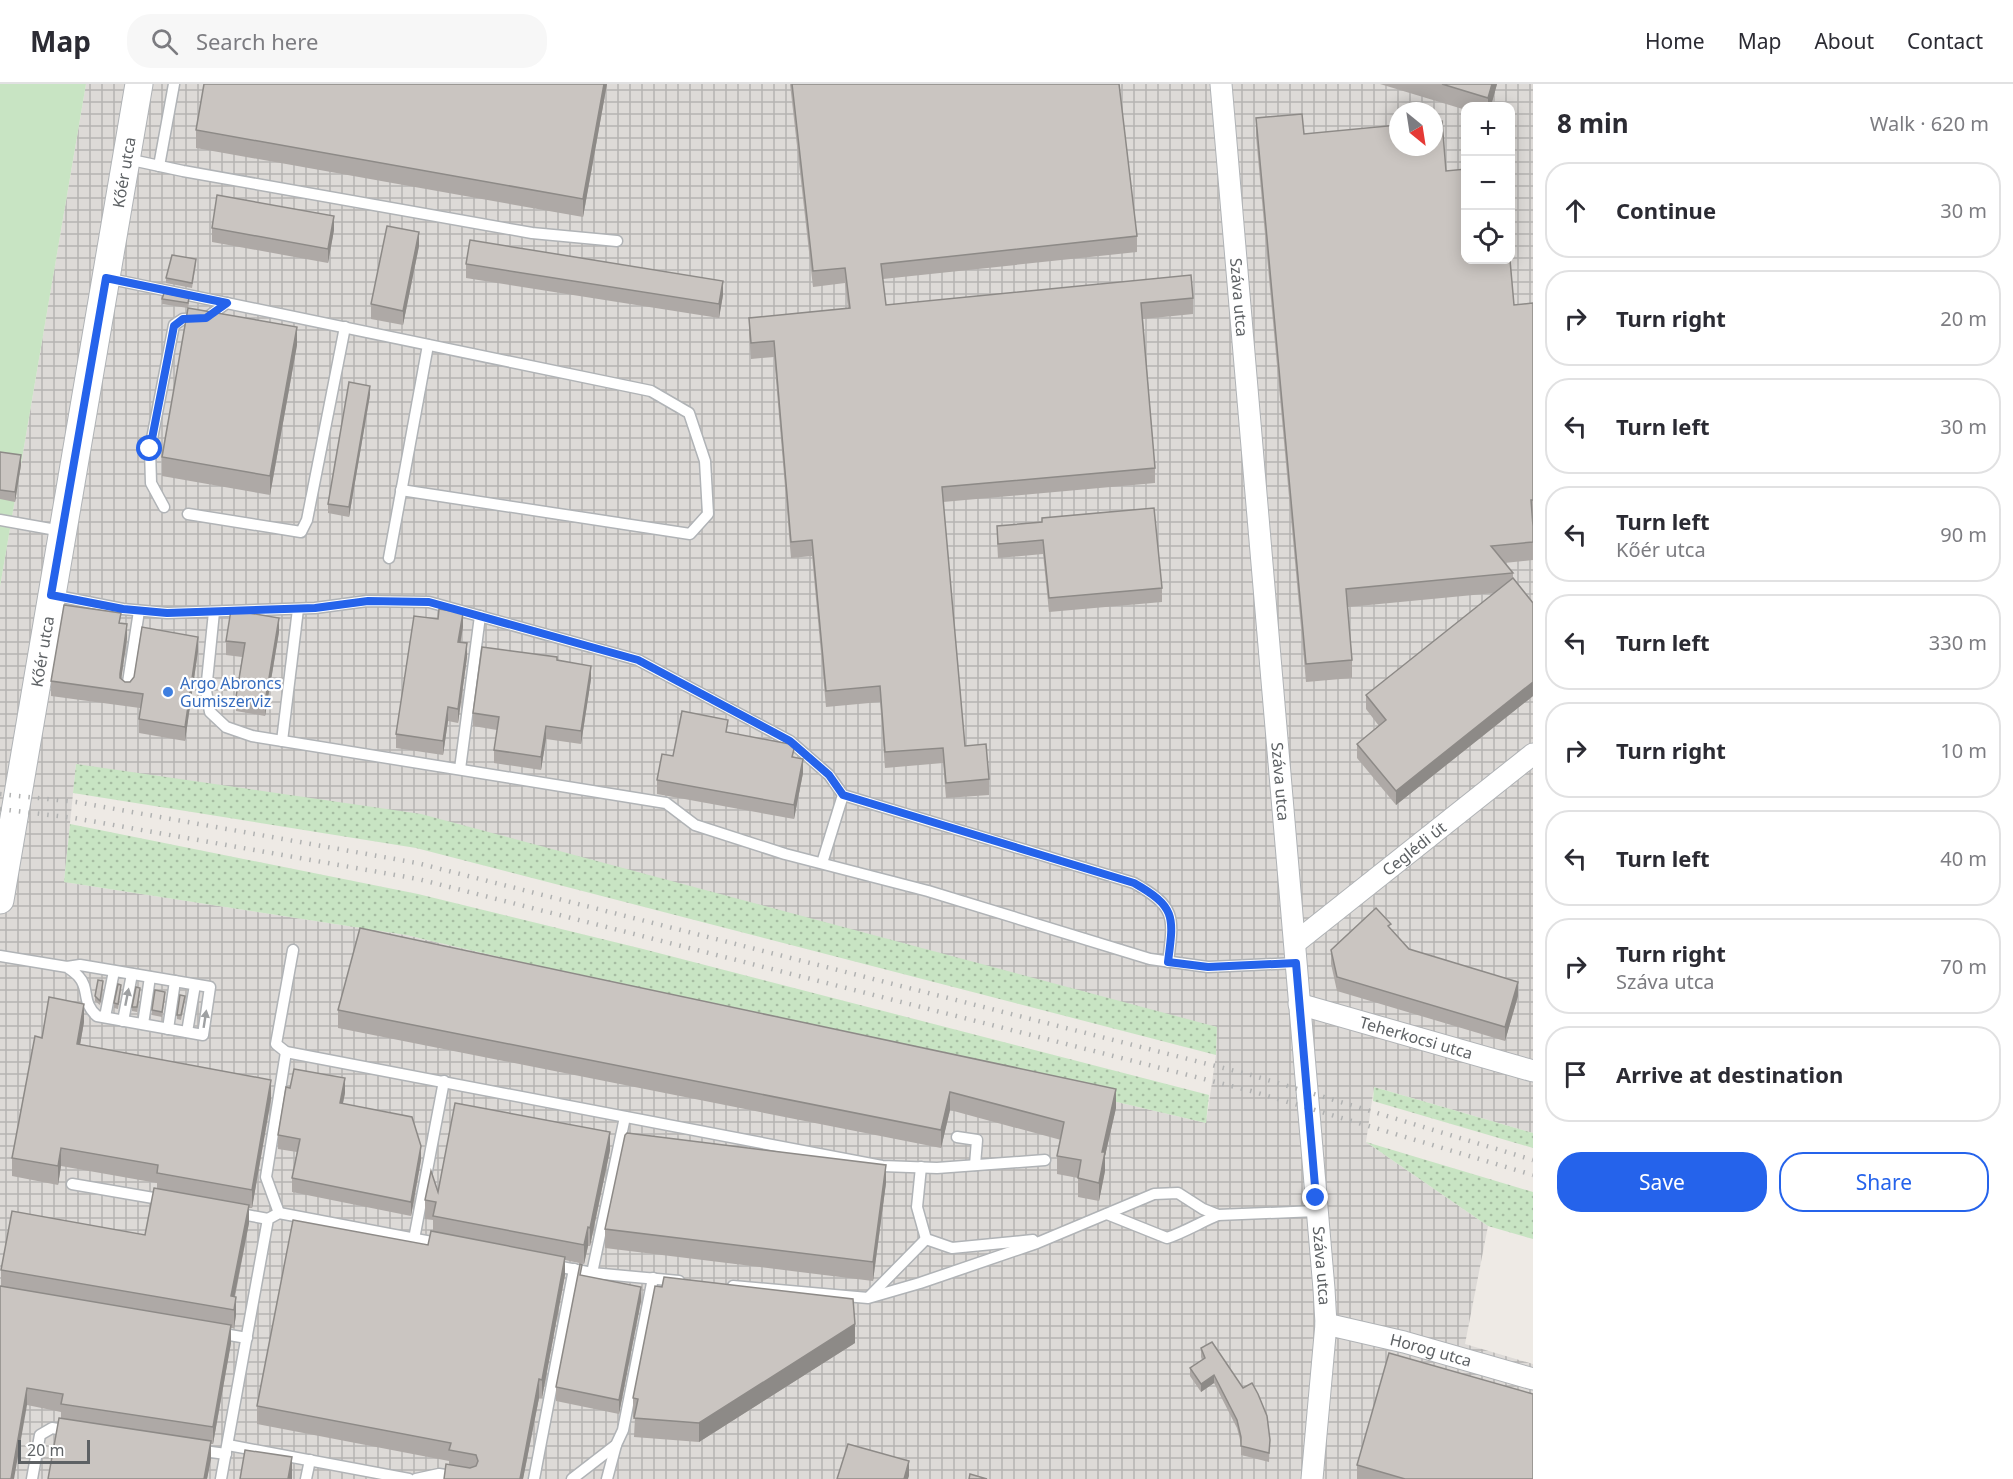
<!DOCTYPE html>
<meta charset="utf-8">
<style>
:root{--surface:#fff;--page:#f7f7f7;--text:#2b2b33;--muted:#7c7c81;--line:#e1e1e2;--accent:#2563eb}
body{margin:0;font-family:"Noto Sans",sans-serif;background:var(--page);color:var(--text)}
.controls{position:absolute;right:18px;top:18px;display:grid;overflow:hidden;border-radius:12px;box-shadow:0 3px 15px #0003}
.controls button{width:54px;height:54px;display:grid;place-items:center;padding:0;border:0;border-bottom:2px solid var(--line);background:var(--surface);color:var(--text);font:30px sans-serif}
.compass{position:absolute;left:1389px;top:18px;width:54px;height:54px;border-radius:50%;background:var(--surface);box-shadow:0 3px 15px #0003;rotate:150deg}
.scale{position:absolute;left:18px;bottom:15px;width:72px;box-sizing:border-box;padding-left:6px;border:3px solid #5d6164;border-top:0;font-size:16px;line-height:21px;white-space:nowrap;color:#5d6164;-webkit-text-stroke:4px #fff;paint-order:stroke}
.stop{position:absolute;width:18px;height:18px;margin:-14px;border:4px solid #2563eb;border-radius:50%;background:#fff}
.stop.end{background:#2563eb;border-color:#fff;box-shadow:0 2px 6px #0008}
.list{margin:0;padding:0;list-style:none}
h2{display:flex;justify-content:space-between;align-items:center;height:78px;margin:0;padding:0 24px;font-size:26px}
h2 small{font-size:20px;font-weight:400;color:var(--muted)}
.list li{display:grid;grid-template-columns:39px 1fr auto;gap:18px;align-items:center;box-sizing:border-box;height:96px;margin:0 12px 12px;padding:0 12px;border:2px solid var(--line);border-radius:24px}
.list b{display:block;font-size:22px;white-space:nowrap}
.list p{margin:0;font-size:20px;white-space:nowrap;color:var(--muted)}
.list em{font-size:20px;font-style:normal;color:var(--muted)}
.actions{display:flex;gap:12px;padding:18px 24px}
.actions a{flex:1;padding:14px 0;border:2px solid var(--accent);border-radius:24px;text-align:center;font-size:21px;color:var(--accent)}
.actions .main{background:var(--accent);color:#fff}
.icon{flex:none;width:33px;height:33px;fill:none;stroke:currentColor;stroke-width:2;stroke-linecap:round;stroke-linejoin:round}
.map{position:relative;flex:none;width:1533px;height:1395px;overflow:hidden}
header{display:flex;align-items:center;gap:36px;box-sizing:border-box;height:84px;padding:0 30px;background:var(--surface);border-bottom:2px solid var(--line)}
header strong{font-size:28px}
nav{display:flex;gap:33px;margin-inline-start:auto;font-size:21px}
.search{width:420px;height:54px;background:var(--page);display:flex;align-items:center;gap:15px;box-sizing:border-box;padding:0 21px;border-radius:24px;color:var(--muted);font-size:22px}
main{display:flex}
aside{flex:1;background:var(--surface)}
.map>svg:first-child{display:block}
.industrial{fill:url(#industrial-grid);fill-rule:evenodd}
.grass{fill:url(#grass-dots)}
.pitch{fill:#c8e4c3}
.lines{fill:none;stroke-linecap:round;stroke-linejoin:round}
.service-casing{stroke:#b0b3b6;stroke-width:13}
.minor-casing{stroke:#b0b3b6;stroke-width:23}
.tertiary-casing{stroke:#b0b3b6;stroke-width:29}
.service{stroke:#fff;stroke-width:10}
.minor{stroke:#fff;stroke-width:21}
.tertiary{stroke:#fff;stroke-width:27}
.rail{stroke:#b1b2b2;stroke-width:4.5;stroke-dasharray:1.5 8;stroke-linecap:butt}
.wall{fill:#aea9a6}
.shaded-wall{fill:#8d8a87}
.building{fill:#cac5c1;stroke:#8d8a87;stroke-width:1.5}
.oneway{fill:#9ea0a2}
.route{stroke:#2563eb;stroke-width:8}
.shop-dot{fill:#3f7fe0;stroke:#fff;stroke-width:2}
.labels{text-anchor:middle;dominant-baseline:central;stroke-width:4.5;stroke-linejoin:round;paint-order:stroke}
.street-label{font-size:16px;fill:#5d6164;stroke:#fff}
.shop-label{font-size:16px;fill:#366cbe;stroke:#fff;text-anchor:start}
</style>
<header>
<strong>Map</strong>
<div class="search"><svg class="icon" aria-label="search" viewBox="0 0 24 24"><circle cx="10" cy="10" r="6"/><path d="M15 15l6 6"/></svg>Search here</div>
<nav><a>Home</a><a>Map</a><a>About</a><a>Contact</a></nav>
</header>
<main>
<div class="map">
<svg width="1533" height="1395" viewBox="0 0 1533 1395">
<defs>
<pattern id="industrial-grid" width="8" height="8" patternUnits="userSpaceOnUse" patternTransform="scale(1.5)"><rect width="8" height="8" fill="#dddad7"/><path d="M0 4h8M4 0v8" fill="none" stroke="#b6b4b2"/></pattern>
<pattern id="grass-dots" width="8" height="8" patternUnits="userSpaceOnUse" patternTransform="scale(1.5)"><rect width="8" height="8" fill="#c8e4c3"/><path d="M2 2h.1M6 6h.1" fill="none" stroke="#a6bca2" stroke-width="1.8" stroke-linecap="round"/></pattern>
</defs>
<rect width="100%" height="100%" fill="#eeeae5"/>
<path class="industrial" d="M86 0H1533V1049L1374 1003 1366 1058 1488 1142 1465 1260 1533 1280V1395H0V503ZM1466 22H1510V176H1466ZM1398 27H1434V63H1398ZM76 680 1217 943 1216 971 1206 1039 406 851 64 798Z"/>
<g class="grass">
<polygon points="76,680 421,730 1217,943 1216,971 416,764 73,709"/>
<polygon points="70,740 418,810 643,865 1209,1011 1206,1039 406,851 64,798"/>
<polygon points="1374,1003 1533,1049 1533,1064 1373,1017"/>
<polygon points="1366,1058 1533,1108 1533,1155 1488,1142"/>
</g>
<polygon class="pitch" points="0,0 86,0 0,503"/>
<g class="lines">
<defs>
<g id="service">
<polyline points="127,75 183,87 532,149 617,157"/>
<polyline points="159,82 174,0"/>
<polyline points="106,194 651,307 689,329 705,377 708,430 690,450 401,406"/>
<polyline points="164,423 151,399 150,365 174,241 183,235 206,234 227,219"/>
<polyline points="188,430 301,448 307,436 345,243"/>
<polyline points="0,436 62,447"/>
<polyline points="389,474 428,261"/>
<path d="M52 511 123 525 167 529 315 524 367 517 429 518 638 576 790 657 829 691 843 711 1134 799C1176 823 1174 832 1168 878"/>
<polyline points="214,528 206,607 210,628 226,643 252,652 666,719 695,741 785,770 928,807 1150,875 1208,883 1296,879"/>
<polyline points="127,605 139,527"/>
<polyline points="282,657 298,525"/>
<polyline points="460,685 480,532"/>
<polyline points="822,779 843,711"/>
<polyline points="293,866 276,960 286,968 882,1082 937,1084 1045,1076"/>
<path d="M0 872 67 883 80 881 210 903 203 951 97 932C81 918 90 905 79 893 76 889 71 886 67 883"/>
<polyline points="105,933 114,887"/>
<polyline points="123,937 132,890"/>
<polyline points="143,940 150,893"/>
<polyline points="168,945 175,897"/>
<polyline points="187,948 195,901"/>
<polyline points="957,1053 977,1056 975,1081"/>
<polyline points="921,1083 917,1123 926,1155 952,1164 1033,1156"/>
<polyline points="72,1100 165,1116"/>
<polyline points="236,1129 268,1135"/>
<polyline points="279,1129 266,1093 286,968"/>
<path d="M1107 1130 1167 1154C1185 1148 1201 1138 1218 1131"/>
<polyline points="414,1155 444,997"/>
<polyline points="551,1181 592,1189 679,1197"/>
<polyline points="592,1189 625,1033"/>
<polyline points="733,1202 868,1214 920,1199 1037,1159 1154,1110 1178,1109 1203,1125 1218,1131 1317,1127"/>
<polyline points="869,1213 926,1155"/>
<polyline points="218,1249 247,1254"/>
<polyline points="228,1361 409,1395"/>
<polyline points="196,1366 226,1370"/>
<polyline points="32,1395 40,1351 52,1344 71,1347"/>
<polyline points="221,1395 268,1135 279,1129 442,1160"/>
<polyline points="306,1395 310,1376"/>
<polyline points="416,1395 439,1390 471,1395"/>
<polyline points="534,1395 574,1185"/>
<polyline points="572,1395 616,1361 623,1346 653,1194"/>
<polyline points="607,1395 616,1361"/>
</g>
<g id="minor">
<path id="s1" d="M1221 0 1324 1205 1326 1240 1312 1395"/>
<path id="s2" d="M1295 859 1533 670"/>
<path id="s3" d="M1299 920 1533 987"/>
<path id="s4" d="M1326 1240 1404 1258 1533 1295"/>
</g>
<g id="tertiary">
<path id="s5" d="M0 816 139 0"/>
</g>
</defs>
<use href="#service" class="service-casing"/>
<use href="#minor" class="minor-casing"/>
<use href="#tertiary" class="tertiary-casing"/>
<use href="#service" class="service"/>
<use href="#minor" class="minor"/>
<use href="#tertiary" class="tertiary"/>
<g class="rail">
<polyline points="0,710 76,718 417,779 1251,991 1533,1076"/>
<polyline points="0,725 74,734 418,795 1251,1007 1533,1091"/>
</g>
</g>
<g class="wall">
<polygon points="607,0 583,133 196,64 196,46"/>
<polygon points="790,0 1119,0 1137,152 1137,168 883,195 886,221 1193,214 1193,230 1143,235 1155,384 1155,399 943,418 965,662 989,695 989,711 946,714 943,679 885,684 880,618 826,623 812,472 791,474 774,273 751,275 749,250 749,234 848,224 845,199 813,203"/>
<polygon points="1380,0 1497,0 1491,22 1466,22 1466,26"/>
<polygon points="1256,34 1304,50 1446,87 1514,221 1533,219 1533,476 1504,479 1513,489 1513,494 1533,519 1533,612 1396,721 1357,674 1357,660 1379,642 1366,625 1366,611 1494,509 1348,523 1352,576 1352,594 1306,598 1256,52"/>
<polygon points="212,144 334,146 328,179 212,158"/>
<polygon points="419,162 403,241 371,235 371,220"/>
<polygon points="196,180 192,204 166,199 166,194"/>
<polygon points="466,180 723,211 719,234 466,194"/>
<polygon points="162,215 189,219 188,224 297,261 270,411 162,392 162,373 188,224 162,220"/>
<polygon points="370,311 349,433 328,429 328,420"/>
<polygon points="0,368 21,381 15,418 0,415"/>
<polygon points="1042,438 1162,504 1162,518 1049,528 1043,470 998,474 997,456 997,442"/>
<polygon points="121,539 127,554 121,595 125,598 130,598 198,567 185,657 139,649 139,635 140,624 51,612 51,597"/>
<polygon points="463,543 461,558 467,573 458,639 448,637 443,671 396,664 396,650"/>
<polygon points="279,548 265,632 236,627 236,613 242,573 226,571 226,557"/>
<polygon points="557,576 591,595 581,660 546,655 541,686 494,679 494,666 497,646 473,642 473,629"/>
<polygon points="728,649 795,673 803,689 794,735 657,710 657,696 673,672"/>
<polygon points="1391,845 1409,865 1518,912 1505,957 1337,907 1331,880 1331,866"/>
<polygon points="103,902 100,921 95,917 95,912"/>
<polygon points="121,905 118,925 114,924 114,919"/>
<polygon points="140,909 137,928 132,927 132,923"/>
<polygon points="165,913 162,933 152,931 152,926"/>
<polygon points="185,917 181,936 177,935 177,931"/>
<polygon points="338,926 1116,1024 1105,1072 1105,1087 1099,1117 1078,1113 1078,1094 1057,1090 1057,1072 1061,1056 950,1026 941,1064 338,944"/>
<polygon points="84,938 80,961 271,1015 252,1124 249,1124 249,1139 235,1213 236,1231 234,1244 231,1244 231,1259 213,1360 211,1360 211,1375 207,1395 48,1395 61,1335 61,1328 27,1321 1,1202 1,1186 145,1151 157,1104 157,1099 61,1082 58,1101 12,1092 12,1074 42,954"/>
<polygon points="345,1009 343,1019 421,1076 411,1132 292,1108 292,1094 297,1068 278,1065 278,1051"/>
<polygon points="610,1066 590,1162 588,1162 584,1180 565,1176 565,1191 542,1314 539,1314 523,1395 449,1381 449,1377 257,1340 257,1322 428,1161 433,1148 433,1136 425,1135 425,1116 438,1108"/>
<polygon points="886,1099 873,1197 605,1164 605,1145"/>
<polygon points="582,1191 641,1217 619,1330 556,1317 556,1303"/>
<polygon points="855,1259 699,1358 634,1353 635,1333 633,1333 633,1314"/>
<polygon points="1201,1264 1270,1356 1269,1378 1241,1371 1241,1360 1237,1344 1214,1299 1201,1308 1190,1292 1190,1284 1202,1276 1201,1273"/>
<polygon points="1357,1381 1533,1395 1357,1395"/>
</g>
<g class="shaded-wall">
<polygon points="604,0 607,0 583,133 583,115"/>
<polygon points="1492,0 1497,0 1491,22 1488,22 1488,14"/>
<polygon points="334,132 334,146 328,179 328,165"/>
<polygon points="419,148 419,162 403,241 403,227"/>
<polygon points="723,197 723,211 719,234 719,220"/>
<polygon points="297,243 297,261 270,411 270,392"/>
<polygon points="370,302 370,311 349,433 349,423"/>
<polygon points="21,371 21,381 15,418 15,408"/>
<polygon points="463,529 463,543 458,572 458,558"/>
<polygon points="279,534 279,548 265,632 265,618"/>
<polygon points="127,540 127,554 120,604 120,590"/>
<polygon points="198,553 198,567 185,657 185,643"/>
<polygon points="467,559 467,573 458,639 458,625"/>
<polygon points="591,582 591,595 581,660 581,647"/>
<polygon points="1533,598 1533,612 1396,721 1396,707"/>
<polygon points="448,623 448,637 443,671 443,657"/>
<polygon points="546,642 546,655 541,686 541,673"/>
<polygon points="803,675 803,689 794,735 794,721"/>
<polygon points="1518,898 1518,912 1505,957 1505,943"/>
<polygon points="84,920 84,938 77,978 77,960"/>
<polygon points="345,994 345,1009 340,1033 340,1019"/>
<polygon points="271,996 271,1015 252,1124 252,1106"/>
<polygon points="1116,1005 1116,1024 1105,1072 1105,1087 1099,1117 1099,1099 1102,1068"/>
<polygon points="950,1008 950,1026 941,1064 941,1046"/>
<polygon points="610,1048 610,1066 590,1162 590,1144"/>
<polygon points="421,1062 421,1076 411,1132 411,1118"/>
<polygon points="61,1064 61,1082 58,1101 58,1082"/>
<polygon points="886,1081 886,1099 873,1197 873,1178"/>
<polygon points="249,1121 249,1139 232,1225 231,1212"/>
<polygon points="588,1143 588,1162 584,1180 584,1161"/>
<polygon points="565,1173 565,1191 542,1314 542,1296"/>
<polygon points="641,1203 641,1217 619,1330 619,1316"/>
<polygon points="236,1213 236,1231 234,1244 234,1226"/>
<polygon points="855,1240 855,1259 699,1358 699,1339"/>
<polygon points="231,1241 231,1259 213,1360 213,1343"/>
<polygon points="1214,1291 1214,1299 1201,1308 1201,1300"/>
<polygon points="539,1295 539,1314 523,1395 520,1395"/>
<polygon points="27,1304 27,1321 14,1395 11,1395"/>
<polygon points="211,1357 211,1375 207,1395 204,1395"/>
<polygon points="292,1373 292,1395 288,1395"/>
<polygon points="909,1377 909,1392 908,1395 904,1395"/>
</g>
<g class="building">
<polygon points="204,0 604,0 583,115 196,46"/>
<polygon points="792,0 1119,0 1137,152 881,180 886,221 1191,191 1193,214 1141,219 1155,384 942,403 965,662 986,660 989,695 946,699 943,664 885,668 880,602 826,607 812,456 791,458 774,257 751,259 749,234 850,224 845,184 813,187"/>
<polygon points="1442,0 1492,0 1488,14"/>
<polygon points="1302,30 1304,50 1398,41 1398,63 1434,63 1434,38 1442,37 1446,87 1466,85 1466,176 1510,176 1514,221 1533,219 1533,416 1531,416 1533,442 1533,458 1491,462 1513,489 1346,505 1352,576 1306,580 1256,34"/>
<polygon points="217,111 334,132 328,165 212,144"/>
<polygon points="387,142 419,148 403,227 371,220"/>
<polygon points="470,156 723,197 719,220 466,180"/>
<polygon points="172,171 196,175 192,199 166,194"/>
<polygon points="164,209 189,214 188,219 162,215"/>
<polygon points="188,224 297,243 270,392 162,373"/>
<polygon points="349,298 370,302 349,423 328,420"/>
<polygon points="0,368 21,371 15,408 0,406"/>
<polygon points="1154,424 1162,504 1049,514 1043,456 998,460 997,442 1042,438 1042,434"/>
<polygon points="1513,494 1533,519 1533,598 1396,707 1357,660 1386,636 1366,611"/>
<polygon points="64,521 121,529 119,539 127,540 120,590 120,594 125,598 130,598 134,593 142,543 198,553 185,643 139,635 143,610 51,597"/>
<polygon points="439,525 463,529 458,558 467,559 458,625 448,623 443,657 396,650 414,532 438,535"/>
<polygon points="231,526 279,534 265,618 236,613 245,559 226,557"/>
<polygon points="482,563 557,573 557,576 591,582 581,647 546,642 541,673 494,666 499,633 473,629"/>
<polygon points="682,627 728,636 726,648 795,661 792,673 803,675 794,721 657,696 662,670 673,672"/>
<polygon points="1376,824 1391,840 1388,842 1409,865 1518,898 1505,943 1337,893 1331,866"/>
<polygon points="360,844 1116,1005 1102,1068 1105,1068 1099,1099 1078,1094 1081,1076 1057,1072 1064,1038 950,1008 941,1046 338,926"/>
<polygon points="98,896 103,897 100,917 95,912"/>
<polygon points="118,900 121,901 118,920 114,919"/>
<polygon points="136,903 140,904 137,923 132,923"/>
<polygon points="155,906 165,908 162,928 152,926"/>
<polygon points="180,911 185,912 181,931 177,931"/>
<polygon points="49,913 84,920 77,960 271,996 252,1106 157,1089 158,1081 61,1064 58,1082 12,1074 35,952 42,954"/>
<polygon points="294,985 345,994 340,1019 412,1033 421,1062 411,1118 292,1094 300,1055 278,1051 286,1003 290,1004"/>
<polygon points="455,1019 610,1048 590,1144 588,1143 584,1161 433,1132 436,1118 425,1116 431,1087 438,1108"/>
<polygon points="627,1049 886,1081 873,1178 605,1145 625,1051"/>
<polygon points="154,1104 249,1121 231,1212 236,1213 234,1226 1,1186 12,1127 145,1151"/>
<polygon points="293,1136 428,1161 431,1147 565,1173 542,1296 539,1295 520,1395 444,1395 446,1380 470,1384 476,1382 478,1377 476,1371 449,1366 451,1359 257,1322"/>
<polygon points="580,1180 582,1181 580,1191 641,1203 619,1316 556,1303"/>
<polygon points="664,1193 853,1215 855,1240 699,1339 634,1334 638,1315 633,1314 655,1202 662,1203"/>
<polygon points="0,1202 231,1241 213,1343 61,1320 63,1310 27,1304 11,1395 0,1395"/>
<polygon points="1212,1258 1243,1304 1252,1299 1258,1310 1267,1332 1270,1356 1269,1369 1241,1362 1241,1353 1237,1336 1214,1291 1201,1300 1190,1284 1205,1274 1201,1264"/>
<polygon points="1389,1269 1533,1310 1533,1395 1405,1395 1357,1381"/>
<polygon points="59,1334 211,1357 204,1395 48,1395"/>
<polygon points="848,1360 909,1377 904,1395 837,1395"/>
<polygon points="245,1366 292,1373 288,1395 240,1395"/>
<polygon points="970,1390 987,1395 969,1395"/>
</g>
<defs><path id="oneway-solid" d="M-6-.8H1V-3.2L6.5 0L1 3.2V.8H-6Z" transform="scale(1.5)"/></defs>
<g class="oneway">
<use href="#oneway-solid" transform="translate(127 913) rotate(-79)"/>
<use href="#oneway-solid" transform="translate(205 935) rotate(-81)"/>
</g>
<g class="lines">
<path class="route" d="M150 365 174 242 183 235 206 234 227 219 106 194 51 511 123 525 167 529 315 524 368 517 429 518 638 576 790 657 829 691 843 711 1134 799C1176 823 1174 832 1168 878L1208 883 1296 879 1316 1114"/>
</g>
<circle class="shop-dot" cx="168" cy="608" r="6"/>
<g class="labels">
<g class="street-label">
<text stroke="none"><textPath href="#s5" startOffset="738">Kőér utca</textPath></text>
<text stroke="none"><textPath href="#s1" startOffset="214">Száva utca</textPath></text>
<text stroke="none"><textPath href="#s5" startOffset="252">Kőér utca</textPath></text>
<text stroke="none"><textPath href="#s1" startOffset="700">Száva utca</textPath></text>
<text stroke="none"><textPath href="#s2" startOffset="152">Ceglédi út</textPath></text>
<text stroke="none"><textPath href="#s3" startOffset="122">Teherkocsi utca</textPath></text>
<text stroke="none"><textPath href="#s1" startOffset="1186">Száva utca</textPath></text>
<text stroke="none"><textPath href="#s4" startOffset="108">Horog utca</textPath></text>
</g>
<g class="shop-label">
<text x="180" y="599">Argo Abroncs<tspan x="180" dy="18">Gumiszerviz</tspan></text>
</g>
</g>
</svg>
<div class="controls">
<button>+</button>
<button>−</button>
<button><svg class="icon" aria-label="locate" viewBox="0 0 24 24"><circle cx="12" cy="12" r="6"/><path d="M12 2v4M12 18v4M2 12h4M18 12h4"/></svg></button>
</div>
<svg class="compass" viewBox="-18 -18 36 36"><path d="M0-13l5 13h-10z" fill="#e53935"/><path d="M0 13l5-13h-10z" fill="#7c7c81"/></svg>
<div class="scale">20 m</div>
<div class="stop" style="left:150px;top:365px"></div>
<div class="stop end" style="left:1316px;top:1114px"></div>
</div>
<aside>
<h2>8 min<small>Walk · 620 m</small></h2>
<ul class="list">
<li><svg class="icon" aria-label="ahead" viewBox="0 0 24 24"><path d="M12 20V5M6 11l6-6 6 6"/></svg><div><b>Continue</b></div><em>30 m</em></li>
<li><svg class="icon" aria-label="right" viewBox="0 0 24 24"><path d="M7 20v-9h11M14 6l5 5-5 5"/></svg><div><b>Turn right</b></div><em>20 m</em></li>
<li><svg class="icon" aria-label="left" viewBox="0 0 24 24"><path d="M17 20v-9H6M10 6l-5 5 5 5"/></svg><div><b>Turn left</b></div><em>30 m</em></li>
<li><svg class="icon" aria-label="left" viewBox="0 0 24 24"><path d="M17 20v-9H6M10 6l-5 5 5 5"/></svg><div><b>Turn left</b><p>Kőér utca</p></div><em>90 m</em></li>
<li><svg class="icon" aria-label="left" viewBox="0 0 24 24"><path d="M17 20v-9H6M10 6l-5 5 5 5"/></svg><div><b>Turn left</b></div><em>330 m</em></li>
<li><svg class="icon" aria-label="right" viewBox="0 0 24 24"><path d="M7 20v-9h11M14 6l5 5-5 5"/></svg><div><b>Turn right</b></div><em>10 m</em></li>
<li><svg class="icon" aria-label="left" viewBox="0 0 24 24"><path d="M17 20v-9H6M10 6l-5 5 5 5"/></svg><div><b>Turn left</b></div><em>40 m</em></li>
<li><svg class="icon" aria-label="right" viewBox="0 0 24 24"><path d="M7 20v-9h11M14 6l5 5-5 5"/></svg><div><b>Turn right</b><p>Száva utca</p></div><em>70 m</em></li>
<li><svg class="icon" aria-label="arrive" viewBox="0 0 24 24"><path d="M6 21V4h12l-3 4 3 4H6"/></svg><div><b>Arrive at destination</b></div></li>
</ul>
<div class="actions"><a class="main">Save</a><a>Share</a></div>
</aside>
</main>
